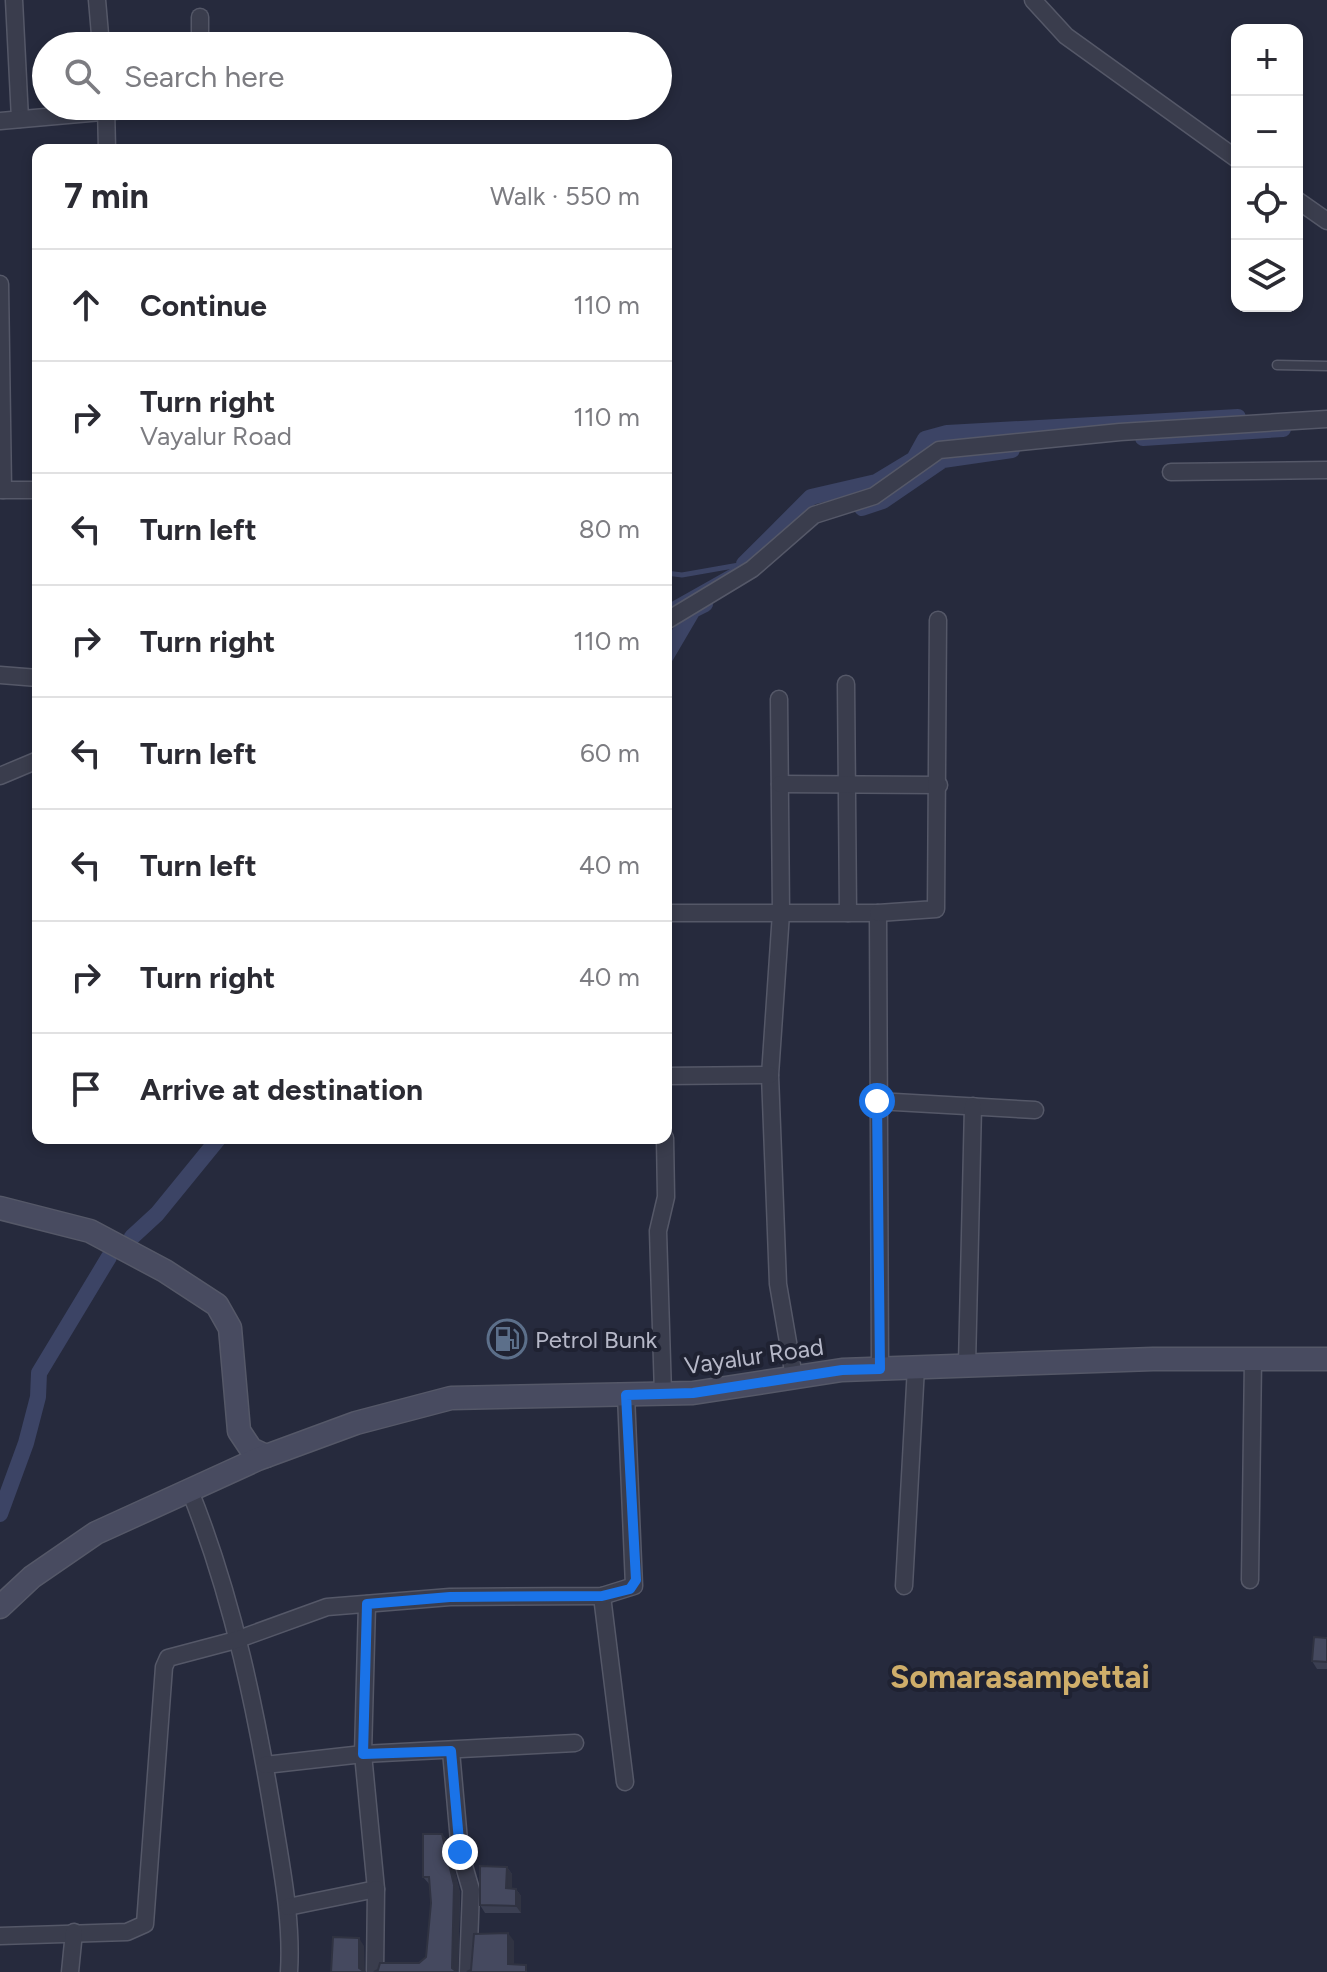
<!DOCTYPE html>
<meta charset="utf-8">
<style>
:root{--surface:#fff;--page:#f2f2f3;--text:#2b2b33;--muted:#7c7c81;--line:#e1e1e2}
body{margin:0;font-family:Figtree,sans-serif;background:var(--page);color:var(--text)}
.controls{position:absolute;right:24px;top:24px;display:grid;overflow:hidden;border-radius:16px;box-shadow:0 4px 12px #0003}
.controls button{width:72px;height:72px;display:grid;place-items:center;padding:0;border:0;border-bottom:2px solid var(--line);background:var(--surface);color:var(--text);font:40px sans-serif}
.stop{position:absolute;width:24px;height:24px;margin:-18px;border:6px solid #1a73e8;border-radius:50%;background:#fff}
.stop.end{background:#1a73e8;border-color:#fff;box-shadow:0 2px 8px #0008}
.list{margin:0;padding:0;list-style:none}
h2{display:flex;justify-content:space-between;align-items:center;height:104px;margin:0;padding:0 32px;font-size:34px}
h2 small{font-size:26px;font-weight:400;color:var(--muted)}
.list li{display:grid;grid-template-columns:52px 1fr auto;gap:24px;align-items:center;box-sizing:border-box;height:112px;padding:0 32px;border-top:2px solid var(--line)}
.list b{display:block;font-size:30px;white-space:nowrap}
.list p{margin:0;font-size:26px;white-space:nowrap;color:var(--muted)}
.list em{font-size:26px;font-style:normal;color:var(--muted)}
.icon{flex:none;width:44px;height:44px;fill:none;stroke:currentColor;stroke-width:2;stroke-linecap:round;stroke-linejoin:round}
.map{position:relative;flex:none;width:1327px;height:1972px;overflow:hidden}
.search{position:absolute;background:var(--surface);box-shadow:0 4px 12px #0003;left:32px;top:32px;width:640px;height:88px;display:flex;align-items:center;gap:20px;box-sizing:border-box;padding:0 28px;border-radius:44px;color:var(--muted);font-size:30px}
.panel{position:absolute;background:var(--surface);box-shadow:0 4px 12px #0003;left:32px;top:144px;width:640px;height:1000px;border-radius:16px}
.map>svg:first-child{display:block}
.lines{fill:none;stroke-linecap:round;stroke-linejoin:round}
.stream{stroke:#3c4465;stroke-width:5}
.canal{stroke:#3c4465;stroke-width:16}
.lane-casing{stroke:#555868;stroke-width:11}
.street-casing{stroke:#555868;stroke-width:19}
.secondary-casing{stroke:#555868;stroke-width:25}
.lane{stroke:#3a3d4d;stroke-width:8}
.street{stroke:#3a3d4d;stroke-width:16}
.secondary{stroke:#484b60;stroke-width:22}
.wall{fill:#3b3f52}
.shaded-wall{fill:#303342}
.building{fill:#45495f;stroke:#303342;stroke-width:2}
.route{stroke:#1a73e8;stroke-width:10}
.labels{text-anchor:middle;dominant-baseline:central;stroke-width:8;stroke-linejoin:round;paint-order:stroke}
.poi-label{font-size:24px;fill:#b6b8c8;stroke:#1f2232;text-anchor:start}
.street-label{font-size:24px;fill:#b6b8c8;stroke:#1f2232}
.district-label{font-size:32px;font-weight:bold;fill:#cfae6a;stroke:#1f2232}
</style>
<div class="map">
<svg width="1327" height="1972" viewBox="0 0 1327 1972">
<rect width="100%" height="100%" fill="#262a3d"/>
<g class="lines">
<g class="stream">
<polyline points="666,573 682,575 739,565"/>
<polyline points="666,608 744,564"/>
</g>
<g class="canal">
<polyline points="1143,438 1283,429"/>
<polyline points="862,508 883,501 943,460 1012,450"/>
<polyline points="744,564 811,497 876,482 914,459 925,439 947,433 1238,417"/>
<polyline points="666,656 693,610 705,604"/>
<polyline points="132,1237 157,1214 219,1138"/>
<polyline points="0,1514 26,1443 38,1397 39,1373 109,1257"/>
</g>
<defs>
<polyline id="lane" points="1277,365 1327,366"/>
<g id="street">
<polyline points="14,0 20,119"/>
<polyline points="97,0 101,46"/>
<polyline points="1033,0 1066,36 1237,159"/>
<polyline points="200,17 200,46"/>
<polyline points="106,106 107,150"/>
<polyline points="0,121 169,106"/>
<polyline points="1297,200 1327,221"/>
<polyline points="0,284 3,490"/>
<polyline points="1171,472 1327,470"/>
<polyline points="0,490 38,490"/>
<polyline points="666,621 752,569 814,515 874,496 939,450 1120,432 1327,419"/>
<polyline points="0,675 38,678"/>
<polyline points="846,684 848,913"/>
<polyline points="779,699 781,913 770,1075 778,1284 794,1377"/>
<polyline points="0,776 38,760"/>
<polyline points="780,784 939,785"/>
<polyline points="666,913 878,913 880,1369"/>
<polyline points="878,913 936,909 938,620"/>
<polyline points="666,1076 770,1075"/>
<polyline points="877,1101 1035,1110"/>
<polyline points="967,1365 973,1106"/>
<polyline points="663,1394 658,1231 666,1197 665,1138"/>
<path d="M190 1491C233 1598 257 1714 275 1827 283 1876 292 1923 289 1972"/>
<polyline points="1250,1580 1253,1359"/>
<polyline points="904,1586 916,1367"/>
<polyline points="602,1596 625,1782"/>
<polyline points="451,1751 460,1852 471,1890 468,1972"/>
<polyline points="265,1765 363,1754 575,1743"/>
<polyline points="288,1907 376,1889 363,1754 367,1604"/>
<polyline points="0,1936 127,1932 145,1924 164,1667 168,1658 236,1640 327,1607 450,1597 602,1596 634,1586 626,1395"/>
<polyline points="70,1972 74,1932"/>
<polyline points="375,1972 376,1889"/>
</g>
<g id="secondary">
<polyline points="0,1208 90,1231 165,1271 217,1305 230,1328 239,1431 251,1449 266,1456"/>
<polyline points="0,1607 32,1577 96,1533 258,1459 356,1423 451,1398 693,1393 842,1370 1153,1359 1327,1359"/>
</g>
</defs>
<use href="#lane" class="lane-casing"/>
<use href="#street" class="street-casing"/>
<use href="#secondary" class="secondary-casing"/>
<use href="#lane" class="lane"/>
<use href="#street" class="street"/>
<use href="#secondary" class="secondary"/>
</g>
<g class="wall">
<polygon points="1327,1638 1327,1669 1317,1669 1312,1661"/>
<polygon points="442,1834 448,1842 460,1893 458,1972 378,1970 419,1963 426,1957 431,1903 430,1885 423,1877"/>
<polygon points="507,1867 512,1874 512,1889 516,1889 521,1896 521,1913 485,1913 480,1905"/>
</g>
<g class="shaded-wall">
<polygon points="442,1834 448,1842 460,1893 458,1972 452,1968"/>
<polygon points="507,1867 512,1874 512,1896 506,1888"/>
<polygon points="516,1889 521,1896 521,1913 516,1906"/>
<polygon points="508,1933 514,1941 514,1972 508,1964"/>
<polygon points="359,1938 364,1946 365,1972 359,1968"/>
</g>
<g class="building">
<polygon points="1314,1637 1327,1638 1327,1662 1312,1661"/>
<polygon points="423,1834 442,1834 454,1885 452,1968 457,1972 374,1972 378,1970 380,1963 419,1963 426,1957 431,1903 429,1877 423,1877"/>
<polygon points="480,1866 507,1867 506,1888 516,1889 516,1906 480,1905"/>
<polygon points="508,1933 508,1964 526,1965 526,1972 467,1972 471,1970 474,1934"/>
<polygon points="333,1937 359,1938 359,1968 365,1972 331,1972"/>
</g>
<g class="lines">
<polyline class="route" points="460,1852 451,1751 363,1754 367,1604 450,1597 602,1596 630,1589 636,1580 626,1395 693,1393 842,1370 880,1369 877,1101"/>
</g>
<defs>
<symbol id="fuel-ring" viewBox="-11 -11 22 22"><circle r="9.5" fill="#1f2232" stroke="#5c6f8a" stroke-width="1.5"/><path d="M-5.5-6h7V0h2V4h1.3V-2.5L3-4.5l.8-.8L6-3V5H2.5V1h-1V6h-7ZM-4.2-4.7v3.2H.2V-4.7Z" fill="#5c6f8a"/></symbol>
</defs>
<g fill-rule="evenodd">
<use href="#fuel-ring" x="485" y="1317" width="44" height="44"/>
</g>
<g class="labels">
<g class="poi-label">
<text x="535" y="1339">Petrol Bunk</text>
</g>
<g class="street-label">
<text transform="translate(754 1356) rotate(-8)">Vayalur Road</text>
</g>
<g class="district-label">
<text x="1020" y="1677">Somarasampettai</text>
</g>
</g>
</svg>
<div class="controls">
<button>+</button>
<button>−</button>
<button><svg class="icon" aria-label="locate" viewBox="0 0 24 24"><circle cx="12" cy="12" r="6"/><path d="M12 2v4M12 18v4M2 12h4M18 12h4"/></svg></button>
<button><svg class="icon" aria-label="layers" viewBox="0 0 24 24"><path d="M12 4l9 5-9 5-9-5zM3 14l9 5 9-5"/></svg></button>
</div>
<div class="stop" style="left:877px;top:1101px"></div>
<div class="stop end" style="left:460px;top:1852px"></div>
<div class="search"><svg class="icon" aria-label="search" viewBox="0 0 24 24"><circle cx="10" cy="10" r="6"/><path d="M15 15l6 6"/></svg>Search here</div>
<section class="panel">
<h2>7 min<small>Walk · 550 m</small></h2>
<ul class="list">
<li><svg class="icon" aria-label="ahead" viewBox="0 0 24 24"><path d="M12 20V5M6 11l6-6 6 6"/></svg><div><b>Continue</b></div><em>110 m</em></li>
<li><svg class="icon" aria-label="right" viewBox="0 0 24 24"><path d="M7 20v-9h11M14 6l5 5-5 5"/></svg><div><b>Turn right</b><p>Vayalur Road</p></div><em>110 m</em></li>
<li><svg class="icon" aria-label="left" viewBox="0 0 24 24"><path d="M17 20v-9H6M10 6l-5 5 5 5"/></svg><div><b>Turn left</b></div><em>80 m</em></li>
<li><svg class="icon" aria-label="right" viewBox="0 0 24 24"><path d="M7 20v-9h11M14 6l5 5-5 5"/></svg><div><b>Turn right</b></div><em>110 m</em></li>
<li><svg class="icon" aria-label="left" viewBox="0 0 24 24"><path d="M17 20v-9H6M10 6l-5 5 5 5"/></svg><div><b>Turn left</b></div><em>60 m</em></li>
<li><svg class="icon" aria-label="left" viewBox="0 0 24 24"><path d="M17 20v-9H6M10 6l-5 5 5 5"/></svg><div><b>Turn left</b></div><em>40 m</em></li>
<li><svg class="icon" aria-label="right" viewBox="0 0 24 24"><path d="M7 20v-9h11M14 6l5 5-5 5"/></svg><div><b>Turn right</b></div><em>40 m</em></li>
<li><svg class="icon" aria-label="arrive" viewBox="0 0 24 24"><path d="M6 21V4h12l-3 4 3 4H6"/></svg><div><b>Arrive at destination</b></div></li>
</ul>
</section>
</div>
